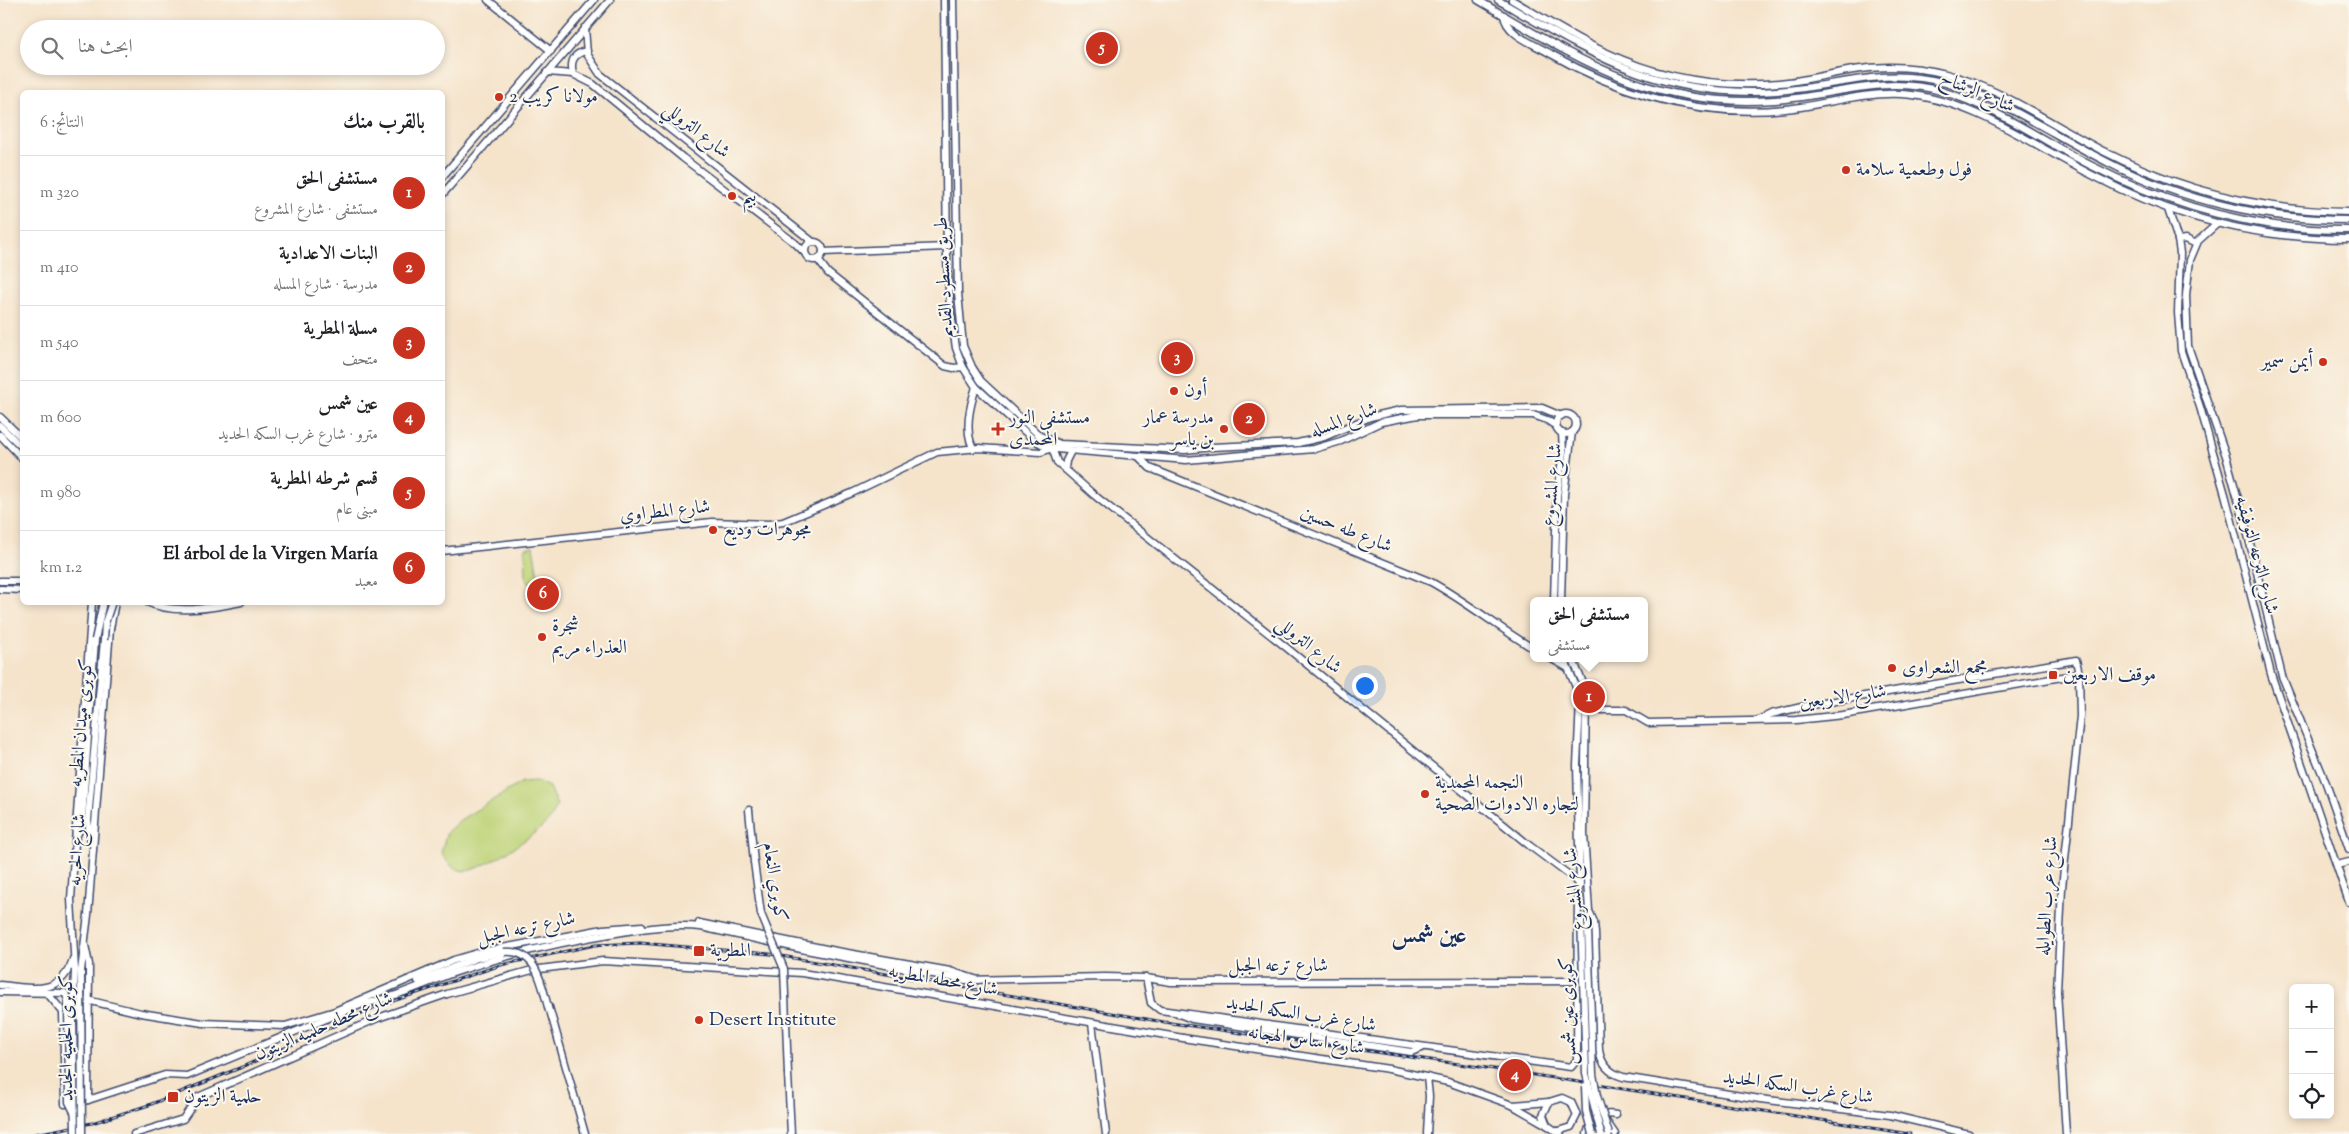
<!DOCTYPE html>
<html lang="ar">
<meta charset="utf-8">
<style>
:root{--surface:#fff;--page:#f6f6f6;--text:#202124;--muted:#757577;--line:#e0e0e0;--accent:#c8321e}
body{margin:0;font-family:"Sorts Mill Goudy",Amiri,serif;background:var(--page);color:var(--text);direction:rtl}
.controls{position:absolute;right:15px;bottom:15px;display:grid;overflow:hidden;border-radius:8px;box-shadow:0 2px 8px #0003}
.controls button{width:45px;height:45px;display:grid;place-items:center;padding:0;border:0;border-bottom:1px solid var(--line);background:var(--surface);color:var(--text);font:25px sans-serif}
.you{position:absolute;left:1364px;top:685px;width:18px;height:18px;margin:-12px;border:4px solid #fff;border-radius:50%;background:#1a73e8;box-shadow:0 0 0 8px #1a73e833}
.badge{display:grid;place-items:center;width:32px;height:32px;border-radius:50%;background:var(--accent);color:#fff;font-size:16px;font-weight:700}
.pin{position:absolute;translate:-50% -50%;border:2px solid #fff;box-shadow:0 1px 5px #0006}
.popup{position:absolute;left:1530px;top:597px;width:118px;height:65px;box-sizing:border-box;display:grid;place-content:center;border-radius:8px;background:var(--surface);filter:drop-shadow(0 1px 4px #0005);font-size:16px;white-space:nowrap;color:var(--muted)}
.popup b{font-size:19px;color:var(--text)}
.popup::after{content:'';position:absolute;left:50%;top:100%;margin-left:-10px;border:10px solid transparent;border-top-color:var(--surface)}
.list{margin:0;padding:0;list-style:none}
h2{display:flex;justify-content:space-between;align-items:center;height:65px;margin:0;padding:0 20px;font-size:21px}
h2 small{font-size:16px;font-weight:400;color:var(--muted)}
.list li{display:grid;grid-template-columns:32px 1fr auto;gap:15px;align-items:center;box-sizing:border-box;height:75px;padding:0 20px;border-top:1px solid var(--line)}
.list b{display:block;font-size:19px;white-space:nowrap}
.list p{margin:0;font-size:16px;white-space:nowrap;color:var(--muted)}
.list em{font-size:16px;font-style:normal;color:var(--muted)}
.icon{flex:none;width:28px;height:28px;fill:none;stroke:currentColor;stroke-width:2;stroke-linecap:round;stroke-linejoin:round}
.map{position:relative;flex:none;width:2349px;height:1134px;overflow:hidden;direction:ltr}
.search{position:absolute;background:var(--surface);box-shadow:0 2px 8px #0003;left:20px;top:20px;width:425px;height:55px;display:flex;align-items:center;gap:12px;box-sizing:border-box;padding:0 18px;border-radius:28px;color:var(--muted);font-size:19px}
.panel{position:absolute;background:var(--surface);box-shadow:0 2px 8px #0003;left:20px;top:90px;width:425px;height:515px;border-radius:8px;direction:rtl}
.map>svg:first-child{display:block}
.green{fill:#bdd377;stroke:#6c816a}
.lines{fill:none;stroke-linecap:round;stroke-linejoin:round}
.secondary-casing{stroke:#3c4a6e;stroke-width:9}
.secondary{stroke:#fff;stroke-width:6}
.rail-casing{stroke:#1b2f5e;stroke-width:3}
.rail{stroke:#fbf7ec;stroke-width:1;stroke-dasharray:4;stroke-linecap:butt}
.secondary-bridge-casing{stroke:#3c4a6e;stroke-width:9;stroke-linecap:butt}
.secondary-bridge{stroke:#fff;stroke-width:6}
.poi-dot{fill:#c8321e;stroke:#fbf7ec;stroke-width:2}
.labels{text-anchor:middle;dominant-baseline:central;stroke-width:4;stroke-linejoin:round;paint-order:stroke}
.street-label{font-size:19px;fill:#1b2f5e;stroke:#fbf7ec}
.poi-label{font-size:19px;fill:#1b2f5e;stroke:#fbf7ec;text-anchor:start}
.district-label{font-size:24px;font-weight:bold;fill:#1b2f5e;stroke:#fbf7ec}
</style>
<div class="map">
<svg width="2349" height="1134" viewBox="0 0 2349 1134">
<rect width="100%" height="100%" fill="#fbf7ec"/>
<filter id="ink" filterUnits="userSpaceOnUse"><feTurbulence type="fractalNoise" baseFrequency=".02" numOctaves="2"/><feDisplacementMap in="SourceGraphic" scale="10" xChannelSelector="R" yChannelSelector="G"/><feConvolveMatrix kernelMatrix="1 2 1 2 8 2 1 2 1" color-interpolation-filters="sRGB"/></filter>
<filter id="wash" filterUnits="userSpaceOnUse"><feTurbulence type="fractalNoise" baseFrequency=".0096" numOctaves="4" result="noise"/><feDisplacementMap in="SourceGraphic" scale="20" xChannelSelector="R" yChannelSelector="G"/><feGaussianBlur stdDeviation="1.12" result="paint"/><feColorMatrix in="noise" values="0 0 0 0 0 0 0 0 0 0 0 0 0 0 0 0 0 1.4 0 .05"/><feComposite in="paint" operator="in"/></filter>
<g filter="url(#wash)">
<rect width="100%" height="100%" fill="#f5e3ca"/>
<g class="green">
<circle cx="1176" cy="358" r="14"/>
<polygon points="533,546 539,581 529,583 526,580 525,548"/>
<path d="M536 781 549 787 557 805C555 809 554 815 550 819 539 833 482 871 465 871 454 871 446 861 441 853L447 832 460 820 522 782Z"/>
</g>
</g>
<g filter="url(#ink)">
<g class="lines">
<defs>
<g id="secondary">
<polyline points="488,0 551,51"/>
<polyline points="944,0 947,259 950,307 956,348 963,367 976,387 1033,439 1045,446 1056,449 1186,460 1314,449 1341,441 1381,422 1418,415 1533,415 1547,420 1556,426"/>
<polyline points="953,0 958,293 963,346 972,367 981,381 1040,436 1060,444 1185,450 1212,447 1298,443 1324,437 1370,417 1401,410 1542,408 1561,416"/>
<path d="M1478 0C1580 60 1651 109 1775 100 1833 96 1882 75 1941 91 1994 106 2042 140 2090 165 2170 206 2259 231 2349 230"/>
<path d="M1498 0C1593 55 1660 99 1776 91 1838 87 1883 66 1946 83 2004 99 2056 137 2109 163 2183 201 2266 220 2349 220"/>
<path d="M1512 0C1543 18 1573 38 1605 52 1659 78 1719 88 1779 83 1804 81 1828 74 1853 70 1884 65 1915 66 1946 74 2001 88 2051 124 2101 150 2179 190 2262 211 2349 212"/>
<path d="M1504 15C1506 35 1535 44 1551 54 1626 97 1707 119 1794 108 1830 103 1865 92 1902 94 1970 98 2036 147 2096 177 2174 218 2261 239 2349 239"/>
<polyline points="585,28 587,54 600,74 813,242"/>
<polyline points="547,72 573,74 593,84 683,158 795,243 805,253"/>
<path d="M573 74C570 62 573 53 587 51"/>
<polyline points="442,177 594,0"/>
<polyline points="442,195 610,0"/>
<polyline points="2168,209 2178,240 2180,253 2178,313 2181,351 2200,407 2226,498 2271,674 2349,902"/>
<polyline points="2218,223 2198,241 2190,260 2186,295 2188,346 2226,456 2248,535 2282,676 2326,783 2349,849"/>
<polyline points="2178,240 2186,239 2196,244"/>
<circle cx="814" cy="251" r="9"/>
<polyline points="823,252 946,247"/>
<polyline points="818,260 828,273 945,366 954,368 963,367"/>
<circle cx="1566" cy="424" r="10"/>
<polyline points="0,417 22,438"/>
<polyline points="0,426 22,447"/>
<polyline points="0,435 22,458"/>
<path d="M973 448C964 430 970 406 976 387"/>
<path d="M1138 456 1150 468 1431 582C1467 602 1499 628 1534 649"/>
<polyline points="1065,469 1066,461 1071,451"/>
<polyline points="442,551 712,522 769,524 783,522 852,493 937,452 979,448 1041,452 1052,448 1057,462 1094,495 1287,648 1530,846 1573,878 1578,884 1577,1060 1571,1067 1160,1010 1151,1003 1146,978"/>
<polyline points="0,581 22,581"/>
<polyline points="0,589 22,590"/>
<polyline points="1554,601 1557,496 1563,452 1562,433"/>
<polyline points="1561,601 1564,494 1572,432"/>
<path d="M147 602C174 615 212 608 241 602"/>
<polyline points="1550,658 1568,668"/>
<polyline points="1564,658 1576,687 1580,702 1577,765 1580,886"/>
<polyline points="1572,658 1583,683 1586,695 1584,834 1589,911 1588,928"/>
<polyline points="1587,710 1626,710 1648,723 1796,720 1843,715 2079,674"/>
<polyline points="1758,720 1771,714 1806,706 2076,660 2079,674 2080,716 2062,888 2057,991 2066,1134"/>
<polyline points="749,810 754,862"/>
<polyline points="76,837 80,829 82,819 95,640"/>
<polyline points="91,843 88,820 104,640"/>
<polyline points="2337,865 2349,862"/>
<path d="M1589 911 1594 922 1595 933 1599 1050C1601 1064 1609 1073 1623 1077L1760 1099 1890 1115 1969 1134"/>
<polyline points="699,923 836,951 950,971 978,980"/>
<polyline points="85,945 89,964 88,1100"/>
<polyline points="75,970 71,899 92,602"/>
<polyline points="81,971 88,915 110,629 115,602"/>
<polyline points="418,981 477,958 504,952"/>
<path d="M0 985C31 988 61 997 73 959"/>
<polyline points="0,992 65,993 68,999"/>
<polyline points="48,994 63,1012 65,1104 88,1100 165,1075 187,1076 365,1003"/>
<polyline points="87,1000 141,1013 203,1023 285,1026 335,1011 454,960 481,952 603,929 642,926"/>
<path d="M363 1004C394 998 424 984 453 973 508 954 564 941 622 932 648 928 675 924 701 927L806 950 965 980 1105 977 1146 978 1171 982 1577 981"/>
<polyline points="549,1007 585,1134"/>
<polyline points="1179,1014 1192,1019 1411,1052 1422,1048"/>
<polyline points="1092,1023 1106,1134"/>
<polyline points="788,1074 791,1134"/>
<polyline points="1427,1077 1429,1096 1427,1134"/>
<polyline points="1513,1105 1549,1102"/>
<polyline points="1606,1121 1615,1134"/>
<polyline points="1558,1131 1571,1127 1577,1115 1571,1102 1562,1098 1549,1102 1543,1115 1547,1125 1560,1134"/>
<polyline points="134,1134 183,1119 198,1097 378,1018 447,994 532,970 603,961 802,973 1189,1039 1389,1069 1448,1082 1512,1105 1547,1125"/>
<path d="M1587 1134C1590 1119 1602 1112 1616 1115"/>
</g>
</defs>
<use href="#secondary" class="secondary-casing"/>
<use href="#secondary" class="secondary"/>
<defs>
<polyline id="rail" points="35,1134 92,1123 149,1105 242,1067 378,1006 501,965 595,945 640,943 770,954 1164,1022 1515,1072 1910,1134"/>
</defs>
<use href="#rail" class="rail-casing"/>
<use href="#rail" class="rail"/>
<defs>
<g id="secondary-bridge">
<polyline points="95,640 103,602"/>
<polyline points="104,640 105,623 112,602"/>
<polyline points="754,862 761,914 784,969 788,1074"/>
<polyline points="1581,917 1586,1074 1601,1134"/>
<polyline points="1588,928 1593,1074 1597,1096 1609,1134"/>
<path d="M504 952C538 949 542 986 549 1011"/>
<polyline points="75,970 73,1019 75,1134"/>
<polyline points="81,971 82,1134"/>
<polyline points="68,999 69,1102 74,1112"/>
<polyline points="1585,1086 1586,1111 1592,1134"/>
</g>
</defs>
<use href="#secondary-bridge" class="secondary-bridge-casing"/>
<use href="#secondary-bridge" class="secondary-bridge"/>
</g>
</g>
<g class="poi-dot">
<circle cx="499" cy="97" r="5"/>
<circle cx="1846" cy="170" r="5"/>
<circle cx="732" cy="196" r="5"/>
<circle cx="2323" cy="362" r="5"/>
<circle cx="1174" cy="391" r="5"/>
<path d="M995.5 421.5h5v5h5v5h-5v5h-5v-5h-5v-5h5z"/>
<circle cx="1224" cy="429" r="5"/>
<circle cx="713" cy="530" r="5"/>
<circle cx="542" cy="637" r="5"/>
<circle cx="1892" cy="668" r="5"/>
<rect x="2048" y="670" width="10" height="10" rx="2.5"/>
<circle cx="1425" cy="794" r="5"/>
<rect x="693" y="945" width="12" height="12" rx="2.5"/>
<circle cx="699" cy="1020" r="5"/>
<rect x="167" y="1091" width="12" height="12" rx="2.5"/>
</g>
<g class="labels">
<g class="street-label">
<text transform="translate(1977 93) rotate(23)">شارع الرشاح</text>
<text transform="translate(696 131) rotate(38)">شارع التروللي</text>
<text transform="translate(945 277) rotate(-93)">طريق مسطرد القديم</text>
<text transform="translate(1344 421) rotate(-20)">شارع المسله</text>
<text transform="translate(1553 485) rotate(-85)">شارع المشروع</text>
<text transform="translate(665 512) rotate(-6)">شارع المطراوي</text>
<text transform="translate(1346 530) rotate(22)">شارع طه حسين</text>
<text transform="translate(2256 555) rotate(75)">شارع الترعه التوفيقيه</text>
<text transform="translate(1308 646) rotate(39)">شارع التروللي</text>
<text transform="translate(1843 698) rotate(-8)">شارع الاربعين</text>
<text transform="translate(82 723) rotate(-85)">كوبرى ميدان المطريه</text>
<text transform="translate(78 850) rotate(-86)">شارع الحريه</text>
<text transform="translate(774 882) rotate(81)">كوبري النعام</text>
<text transform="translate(1575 889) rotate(-96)">شارع المشروع</text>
<text transform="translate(2048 896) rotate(-86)">شارع عرب الطوايله</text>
<text transform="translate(526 929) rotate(-12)">شارع ترعه الجبل</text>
<text x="1278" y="966">شارع ترعه الجبل</text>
<text transform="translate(943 981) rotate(10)">شارع محطه المطريه</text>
<text transform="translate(1569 1011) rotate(-92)">كوبرى عين شمس</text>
<text transform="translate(1301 1015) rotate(9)">شارع غرب السكه الحديد</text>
<text transform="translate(324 1027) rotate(-23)">شارع محطه حلميه الزيتون</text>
<text transform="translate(67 1038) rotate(-90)">كوبرى الحلميه الجديد</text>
<text transform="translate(1306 1041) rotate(8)">شارع اساس الهجانه</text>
<text transform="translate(1798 1088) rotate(8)">شارع غرب السكه الحديد</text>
</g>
<g class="poi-label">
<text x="509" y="97">مولانا كريب 2</text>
<text x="1856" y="170">فول وطعمية سلامة</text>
<text x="742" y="196">بيم</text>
<text x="2313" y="362" text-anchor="end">أيمن سمير</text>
<text x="1184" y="391">أون</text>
<text x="1009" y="418">مستشفى النور<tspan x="1009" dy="22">المحمدى</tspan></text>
<text x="1214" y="418" text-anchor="end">مدرسة عمار<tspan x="1214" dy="22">بن ياسر</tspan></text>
<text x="723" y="530">مجوهرات وديع</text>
<text x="552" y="626">شجرة<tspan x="552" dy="22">العذراء مريم</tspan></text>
<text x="1902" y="668">مجمع الشعراوى</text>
<text x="2063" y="675">موقف الاربعين</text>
<text x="1435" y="783">النجمه المحمدية<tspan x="1435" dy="22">لتجاره الادوات الصحية</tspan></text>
<text x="710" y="951">المطرية</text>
<text x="709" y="1020">Desert Institute</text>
<text x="184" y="1097">حلمية الزيتون</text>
</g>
<g class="district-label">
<text x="1429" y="936">عين شمس</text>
</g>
</g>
</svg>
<div class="controls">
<button>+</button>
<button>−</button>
<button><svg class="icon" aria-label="locate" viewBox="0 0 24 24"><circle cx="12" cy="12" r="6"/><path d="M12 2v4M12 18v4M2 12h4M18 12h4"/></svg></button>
</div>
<div class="you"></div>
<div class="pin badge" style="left:1589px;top:697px">1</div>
<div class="popup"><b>مستشفى الحق</b>مستشفى</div>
<div class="pin badge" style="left:1249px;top:419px">2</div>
<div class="pin badge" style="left:1177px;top:358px">3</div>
<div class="pin badge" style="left:1515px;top:1075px">4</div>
<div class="pin badge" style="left:1102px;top:48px">5</div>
<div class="pin badge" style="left:543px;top:594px">6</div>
<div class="search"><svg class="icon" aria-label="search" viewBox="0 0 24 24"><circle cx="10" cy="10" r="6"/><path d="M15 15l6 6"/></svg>ابحث هنا</div>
<section class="panel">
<h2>بالقرب منك<small>النتائج: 6</small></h2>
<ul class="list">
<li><span class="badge">1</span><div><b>مستشفى الحق</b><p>مستشفى · شارع المشروع</p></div><em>320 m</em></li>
<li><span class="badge">2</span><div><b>البنات الاعدادية</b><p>مدرسة · شارع المسله</p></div><em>410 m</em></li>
<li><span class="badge">3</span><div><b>مسلة المطرية</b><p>متحف</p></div><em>540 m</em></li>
<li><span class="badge">4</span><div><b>عين شمس</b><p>مترو · شارع غرب السكه الحديد</p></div><em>600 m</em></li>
<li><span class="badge">5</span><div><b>قسم شرطه المطرية</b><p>مبنى عام</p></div><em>980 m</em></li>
<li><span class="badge">6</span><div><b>El árbol de la Virgen María</b><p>معبد</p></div><em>1.2 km</em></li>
</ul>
</section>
</div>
